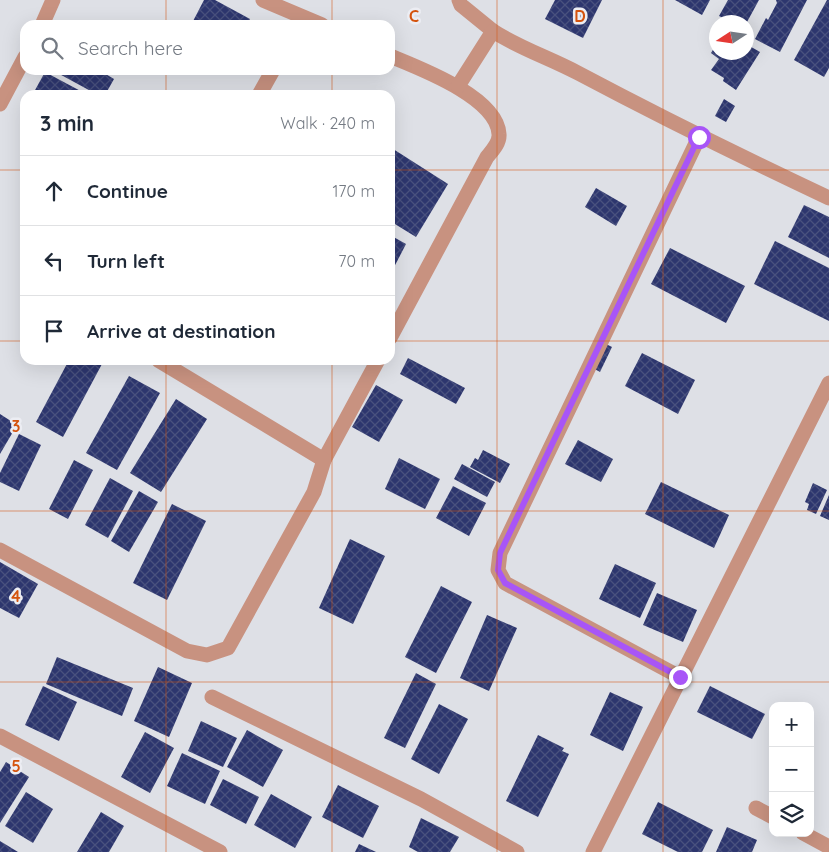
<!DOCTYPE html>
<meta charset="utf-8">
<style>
:root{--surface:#fff;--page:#f6f6f7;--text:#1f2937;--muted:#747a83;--line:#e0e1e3}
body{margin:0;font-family:Quicksand,sans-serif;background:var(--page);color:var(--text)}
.controls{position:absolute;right:15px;bottom:15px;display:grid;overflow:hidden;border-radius:10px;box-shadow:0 5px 20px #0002}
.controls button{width:45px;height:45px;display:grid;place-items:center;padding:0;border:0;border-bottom:1px solid var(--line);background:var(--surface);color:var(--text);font:25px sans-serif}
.compass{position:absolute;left:709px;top:15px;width:45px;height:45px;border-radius:50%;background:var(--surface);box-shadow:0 5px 20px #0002;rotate:258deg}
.stop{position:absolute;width:15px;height:15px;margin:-11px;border:4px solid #a855f7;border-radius:50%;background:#fff}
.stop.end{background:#a855f7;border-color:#fff;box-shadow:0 1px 5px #0008}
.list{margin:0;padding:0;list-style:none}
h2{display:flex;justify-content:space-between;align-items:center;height:65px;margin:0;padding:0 20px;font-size:21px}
h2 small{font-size:16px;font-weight:400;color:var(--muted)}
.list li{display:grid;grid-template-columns:32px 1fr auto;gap:15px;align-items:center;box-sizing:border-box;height:70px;padding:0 20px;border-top:1px solid var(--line)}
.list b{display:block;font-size:19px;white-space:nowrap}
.list em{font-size:16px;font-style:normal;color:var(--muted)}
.icon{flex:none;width:28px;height:28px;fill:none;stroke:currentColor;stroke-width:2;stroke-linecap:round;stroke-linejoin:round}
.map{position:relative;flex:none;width:829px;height:852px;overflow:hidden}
.search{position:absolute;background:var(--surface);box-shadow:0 5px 20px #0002;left:20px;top:20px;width:375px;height:55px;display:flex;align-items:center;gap:12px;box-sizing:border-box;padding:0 18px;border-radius:15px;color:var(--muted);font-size:19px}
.panel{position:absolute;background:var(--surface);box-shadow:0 5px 20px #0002;left:20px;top:90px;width:375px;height:275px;border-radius:15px}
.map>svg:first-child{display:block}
.building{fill:url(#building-cross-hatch)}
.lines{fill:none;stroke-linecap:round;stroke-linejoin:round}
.minor{stroke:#c89280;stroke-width:15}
.route{stroke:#a855f7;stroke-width:6}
.grid{fill:none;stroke:#d4530e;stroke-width:1;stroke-opacity:0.55}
.grid-label{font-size:16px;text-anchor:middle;font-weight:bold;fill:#d4530e;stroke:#ecedf3;stroke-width:5;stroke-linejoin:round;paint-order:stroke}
</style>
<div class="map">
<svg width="829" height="852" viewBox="0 0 829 852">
<defs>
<pattern id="building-cross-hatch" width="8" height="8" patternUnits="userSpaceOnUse" patternTransform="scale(1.25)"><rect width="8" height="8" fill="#2d366e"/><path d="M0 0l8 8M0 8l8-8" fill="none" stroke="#49517e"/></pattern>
</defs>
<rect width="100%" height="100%" fill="#dee0e6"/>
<g class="building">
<polygon points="204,0 215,0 250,19 247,25 191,25"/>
<polygon points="555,0 602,0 583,38 545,19"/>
<polygon points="675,0 710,0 702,15"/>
<polygon points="728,0 759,0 747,22 732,22 719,16"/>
<polygon points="776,0 807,0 780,52 755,39 766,18 768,20 777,3"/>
<polygon points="827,0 829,0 829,68 824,77 794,60"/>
<polygon points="746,44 760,52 736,90 723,81 724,78 711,70 719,59 711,53 716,45 716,52 746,52"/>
<polygon points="52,70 99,70 114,79 105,95 98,95"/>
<polygon points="45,72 88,95 40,95 34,92"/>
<polygon points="724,99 735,106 726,122 715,116"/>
<polygon points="390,147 448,184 416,237 390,221"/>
<polygon points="596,188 627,206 616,226 585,207"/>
<polygon points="804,205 829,217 829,258 788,237"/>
<polygon points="390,235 406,244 390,275"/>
<polygon points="775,241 829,268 829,321 754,284"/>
<polygon points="670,248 745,286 726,323 651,284"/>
<polygon points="604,343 612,347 600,372 591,367"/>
<polygon points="642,353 695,380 678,414 625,386"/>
<polygon points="408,358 465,388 456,404 400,374"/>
<polygon points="69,360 93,360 102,364 63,437 36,422"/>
<polygon points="129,376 160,393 117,470 86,453"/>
<polygon points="376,385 403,400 379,442 352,427"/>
<polygon points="176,399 207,419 161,492 130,473"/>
<polygon points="0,414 17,425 0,454"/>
<polygon points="19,434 41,445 19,491 0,482 0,473"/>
<polygon points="578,440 613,459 601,482 565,464"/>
<polygon points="483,450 510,464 500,483 470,467 475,458 478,460"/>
<polygon points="399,458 440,479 425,509 385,489"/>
<polygon points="74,460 93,470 68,519 49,509"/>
<polygon points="462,464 495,482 487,497 454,479"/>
<polygon points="110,478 133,491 108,538 85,525"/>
<polygon points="661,482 729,515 714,548 645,514"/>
<polygon points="813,483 827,490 816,514 807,510 809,504 805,502"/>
<polygon points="453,486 486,503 469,536 436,518"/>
<polygon points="139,491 158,502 129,552 111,541"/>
<polygon points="829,495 829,520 820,516"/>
<polygon points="172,504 206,521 167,600 133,583"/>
<polygon points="350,539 385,556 353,624 319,608"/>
<polygon points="0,562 38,584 19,618 0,608"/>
<polygon points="615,564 656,583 640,618 599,599"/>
<polygon points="441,586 472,602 436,673 405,657"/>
<polygon points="657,593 697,610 683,642 643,625"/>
<polygon points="487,615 517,628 489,691 460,678"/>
<polygon points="57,657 133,688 122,716 46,684"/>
<polygon points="158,667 192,683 169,737 134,721"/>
<polygon points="416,673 436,684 405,748 384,738"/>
<polygon points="43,686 77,702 59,741 25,725"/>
<polygon points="710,686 765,714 752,739 697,712"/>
<polygon points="610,692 643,707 623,751 590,735"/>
<polygon points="439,704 468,719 439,774 411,759"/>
<polygon points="201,721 237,738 223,767 188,751"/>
<polygon points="247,730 283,750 263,787 227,767"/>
<polygon points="145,732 174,748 150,793 121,777"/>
<polygon points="538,735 564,748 562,751 569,754 538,817 506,801"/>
<polygon points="182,753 220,771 205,804 167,786"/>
<polygon points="6,762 29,777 0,823 0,772"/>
<polygon points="223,779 259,797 246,824 210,805"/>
<polygon points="338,785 379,806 363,838 322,817"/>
<polygon points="26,792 53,809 33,843 5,826"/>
<polygon points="271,794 312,817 295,848 254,825"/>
<polygon points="658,802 713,830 702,852 678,852 642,834"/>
<polygon points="101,812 124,826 109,852 77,852"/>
<polygon points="421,818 459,837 450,852 418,852 409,847"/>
<polygon points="727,827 757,840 752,852 716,852"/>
<polygon points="0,841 18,852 0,852"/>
<polygon points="359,844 376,852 355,852"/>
</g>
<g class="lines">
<g class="minor">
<polyline points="263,0 322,25"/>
<polyline points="459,0 461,5 493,31"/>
<polyline points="42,25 53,0"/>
<path d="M390 56C419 68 497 97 499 134 500 143 492 151 487 157L390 338"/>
<path d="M458 86 493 31C519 48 550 58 578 73 661 117 744 158 829 198"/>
<polyline points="259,95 273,70"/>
<polyline points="0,104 25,57"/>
<polyline points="324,460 378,360"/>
<polyline points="0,550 187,651 207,655 228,648 314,492 324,460 158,360"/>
<polyline points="680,677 505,583 498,570 500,553 699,137"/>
<polyline points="212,697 421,799 517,852"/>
<polyline points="0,736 220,852"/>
<polyline points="756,808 773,817"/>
<polyline points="803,833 829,847"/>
<polyline points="593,852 829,383"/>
</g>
</g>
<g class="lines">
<polyline class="route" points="680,677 505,583 498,570 500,553 699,137"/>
</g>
<path class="grid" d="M166 0V25M332 0V25M497 0V852M663 0V852M166 70V95M332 70V95M0 170H25M390 170H829M0 341H25M390 341H829M166 360V852M332 360V852M0 511H829M0 682H829"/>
<g class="grid-label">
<text x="414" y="22">C</text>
<text x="580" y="22">D</text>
<text x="16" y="432">3</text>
<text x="16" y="602">4</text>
<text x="16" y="772">5</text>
</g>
</svg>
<div class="controls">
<button>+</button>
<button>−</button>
<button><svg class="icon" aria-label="layers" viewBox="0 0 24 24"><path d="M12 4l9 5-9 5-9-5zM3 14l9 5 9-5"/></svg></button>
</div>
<svg class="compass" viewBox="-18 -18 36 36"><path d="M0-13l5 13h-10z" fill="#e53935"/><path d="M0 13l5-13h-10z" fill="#747a83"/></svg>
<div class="stop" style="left:699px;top:137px"></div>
<div class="stop end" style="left:680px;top:677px"></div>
<div class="search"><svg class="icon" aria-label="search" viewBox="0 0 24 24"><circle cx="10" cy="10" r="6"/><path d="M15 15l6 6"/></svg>Search here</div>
<section class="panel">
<h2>3 min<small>Walk · 240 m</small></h2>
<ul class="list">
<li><svg class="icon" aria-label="ahead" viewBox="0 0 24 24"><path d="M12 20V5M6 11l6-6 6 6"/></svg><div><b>Continue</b></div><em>170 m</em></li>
<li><svg class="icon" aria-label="left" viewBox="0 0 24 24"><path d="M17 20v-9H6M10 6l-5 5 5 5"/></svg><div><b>Turn left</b></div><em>70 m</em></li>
<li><svg class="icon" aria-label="arrive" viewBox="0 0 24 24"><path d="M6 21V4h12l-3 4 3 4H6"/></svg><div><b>Arrive at destination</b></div></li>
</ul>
</section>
</div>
